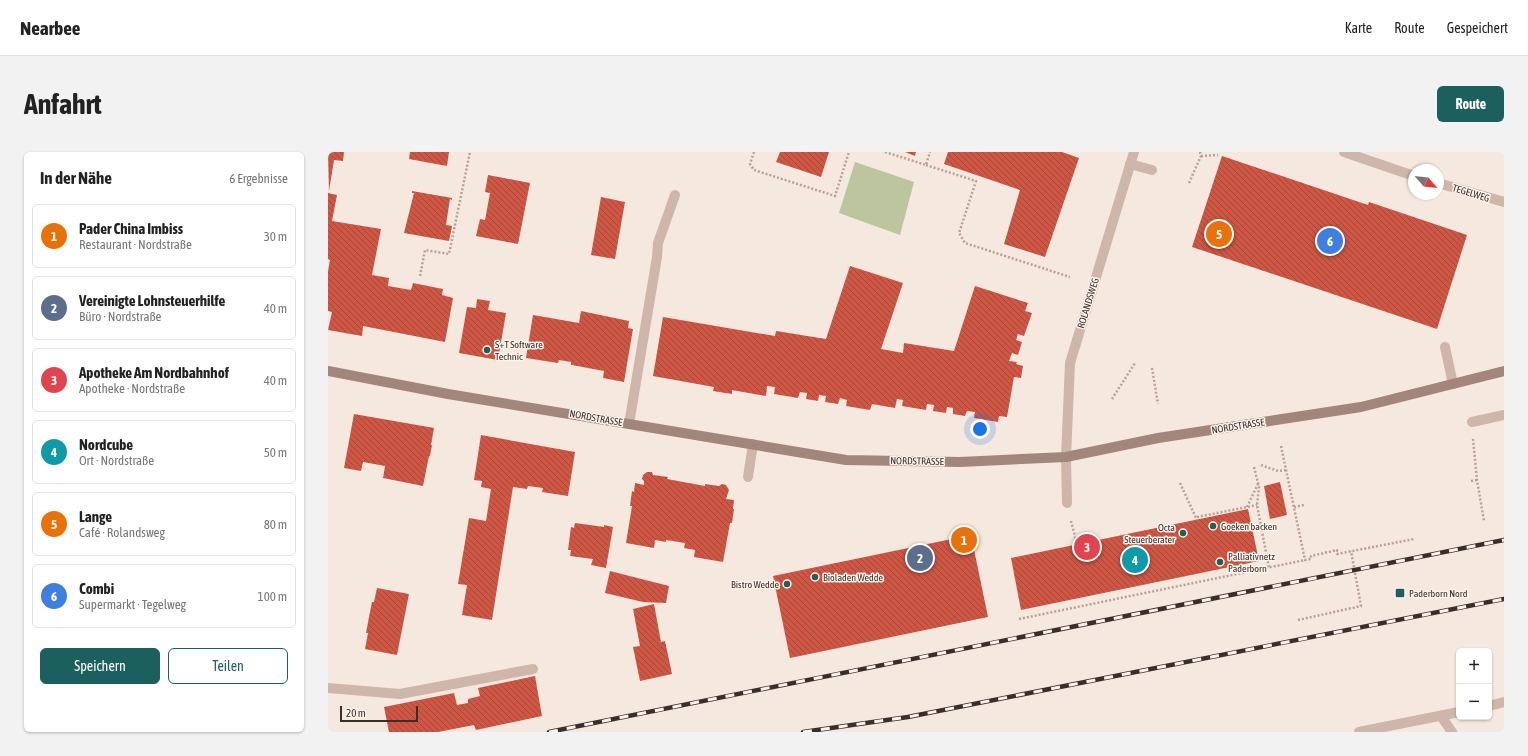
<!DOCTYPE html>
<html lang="de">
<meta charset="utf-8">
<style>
:root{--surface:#fff;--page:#f2f2f2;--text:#222;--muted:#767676;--line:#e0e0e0;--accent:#1c605d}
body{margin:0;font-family:"Asap Condensed",sans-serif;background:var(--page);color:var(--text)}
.controls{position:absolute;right:12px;bottom:12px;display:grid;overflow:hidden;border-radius:6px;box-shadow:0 1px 3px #0004}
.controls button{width:36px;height:36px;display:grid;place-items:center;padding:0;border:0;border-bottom:1px solid var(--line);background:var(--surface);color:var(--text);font:20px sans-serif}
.compass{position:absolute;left:1080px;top:12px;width:36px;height:36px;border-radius:50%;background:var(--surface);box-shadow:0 1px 3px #0004;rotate:117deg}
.scale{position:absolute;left:12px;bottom:10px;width:78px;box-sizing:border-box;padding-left:4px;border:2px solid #3b2d2a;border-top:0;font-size:11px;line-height:14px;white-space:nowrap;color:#3b2d2a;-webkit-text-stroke:3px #fbf3ec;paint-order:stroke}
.you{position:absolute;left:652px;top:277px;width:14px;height:14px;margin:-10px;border:3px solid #fff;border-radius:50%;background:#1a73e8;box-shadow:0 0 0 6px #1a73e833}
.badge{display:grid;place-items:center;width:26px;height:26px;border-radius:50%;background:var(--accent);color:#fff;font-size:13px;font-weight:700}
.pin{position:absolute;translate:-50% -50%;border:2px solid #fff;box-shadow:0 1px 4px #0006}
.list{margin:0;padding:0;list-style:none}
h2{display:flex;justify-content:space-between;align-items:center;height:52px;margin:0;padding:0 16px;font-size:17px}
h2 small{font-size:13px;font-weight:400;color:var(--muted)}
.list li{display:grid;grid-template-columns:26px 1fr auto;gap:12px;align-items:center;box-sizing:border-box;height:64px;margin:0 8px 8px;padding:0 8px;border:1px solid var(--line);border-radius:6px}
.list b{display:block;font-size:15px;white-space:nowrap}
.list p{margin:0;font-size:13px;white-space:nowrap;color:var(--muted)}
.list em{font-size:13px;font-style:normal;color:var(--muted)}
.actions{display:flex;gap:8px;padding:12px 16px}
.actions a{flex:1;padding:9px 0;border:1px solid var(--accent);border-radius:6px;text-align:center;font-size:14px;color:var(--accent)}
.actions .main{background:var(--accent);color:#fff}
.map{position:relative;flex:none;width:1176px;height:580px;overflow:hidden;border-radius:6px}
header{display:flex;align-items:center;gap:24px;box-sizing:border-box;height:56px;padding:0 20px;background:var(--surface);border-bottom:1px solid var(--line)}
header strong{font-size:19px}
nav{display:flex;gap:22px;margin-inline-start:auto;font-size:14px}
.intro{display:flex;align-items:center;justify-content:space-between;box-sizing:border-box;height:96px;padding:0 24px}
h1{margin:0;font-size:28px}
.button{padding:10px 18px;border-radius:6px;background:var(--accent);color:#fff;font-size:14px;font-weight:700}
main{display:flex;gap:24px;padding:0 24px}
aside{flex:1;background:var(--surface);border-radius:6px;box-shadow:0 1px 3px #0004}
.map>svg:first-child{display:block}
.green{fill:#bcc59e}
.building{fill:url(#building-back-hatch)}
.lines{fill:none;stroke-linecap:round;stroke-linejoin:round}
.path{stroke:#baa094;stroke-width:2.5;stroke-dasharray:2 2;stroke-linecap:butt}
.lane{stroke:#ceb6aa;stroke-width:10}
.street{stroke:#ceb6aa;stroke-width:10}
.secondary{stroke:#a2857b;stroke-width:10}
.rail-casing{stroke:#3b2d2a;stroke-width:4.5}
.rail{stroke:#fbf3ec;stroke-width:3;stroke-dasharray:9;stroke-linecap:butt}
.poi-dot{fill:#1c605d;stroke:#fbf3ec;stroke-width:1.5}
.labels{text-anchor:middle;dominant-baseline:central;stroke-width:3;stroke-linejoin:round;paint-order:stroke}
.street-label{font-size:10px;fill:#3b2d2a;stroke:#fbf3ec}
.poi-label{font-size:10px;fill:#3b2d2a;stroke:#fbf3ec;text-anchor:start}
</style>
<header>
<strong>Nearbee</strong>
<nav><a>Karte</a><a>Route</a><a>Gespeichert</a></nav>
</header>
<div class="intro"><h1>Anfahrt</h1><a class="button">Route</a></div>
<main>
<aside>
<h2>In der Nähe<small>6 Ergebnisse</small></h2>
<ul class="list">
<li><span class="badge" style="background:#e8710a">1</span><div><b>Pader China Imbiss</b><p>Restaurant · Nordstraße</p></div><em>30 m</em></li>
<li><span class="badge" style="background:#5c6f8a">2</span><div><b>Vereinigte Lohnsteuerhilfe</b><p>Büro · Nordstraße</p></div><em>40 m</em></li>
<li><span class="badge" style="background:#e0444e">3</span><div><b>Apotheke Am Nordbahnhof</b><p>Apotheke · Nordstraße</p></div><em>40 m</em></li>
<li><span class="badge" style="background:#0f9aa8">4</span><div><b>Nordcube</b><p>Ort · Nordstraße</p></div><em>50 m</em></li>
<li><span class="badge" style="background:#e8710a">5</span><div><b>Lange</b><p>Café · Rolandsweg</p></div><em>80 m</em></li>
<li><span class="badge" style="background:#3f7fe0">6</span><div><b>Combi</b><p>Supermarkt · Tegelweg</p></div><em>100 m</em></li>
</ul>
<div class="actions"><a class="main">Speichern</a><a>Teilen</a></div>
</aside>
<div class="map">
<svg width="1176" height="580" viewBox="0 0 1176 580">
<defs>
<pattern id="building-back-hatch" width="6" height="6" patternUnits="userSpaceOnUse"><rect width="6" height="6" fill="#cd5744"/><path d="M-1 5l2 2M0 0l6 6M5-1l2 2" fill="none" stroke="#a84839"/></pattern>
</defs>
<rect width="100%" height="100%" fill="#f5e8df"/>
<polygon class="green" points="527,10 586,30 572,83 511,61"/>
<g class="building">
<polygon points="0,0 16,0 15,9 6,8 1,39"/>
<polygon points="82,0 121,0 119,14 81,7"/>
<polygon points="452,0 501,0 493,25 448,10"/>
<polygon points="577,0 588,0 587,4"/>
<polygon points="620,0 734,0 751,6 717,105 676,92 692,38 616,12"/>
<polygon points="894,4 1040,53 1041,50 1139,83 1109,177 864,95"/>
<polygon points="160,23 202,31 190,92 148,84 152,67 157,68 162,41 157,40"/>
<polygon points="84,39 124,46 124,48 122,47 118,73 124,74 121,89 76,81 86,41 84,41"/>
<polygon points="0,41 9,43 4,69 53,77 44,123 61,126 60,134 83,138 85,131 115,137 114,143 125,146 117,190 35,174 34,184 0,178 4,160 0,159 0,119 2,108 0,107"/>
<polygon points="273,45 297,50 287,107 263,103"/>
<polygon points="522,114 575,131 553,197 575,201 576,191 626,199 647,134 700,151 697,159 704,161 696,184 690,182 688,188 694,190 690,203 684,201 681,209 689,210 688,212 695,214 693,226 686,225 679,265 671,264 670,270 646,266 647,260 639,259 637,264 625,262 625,256 619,255 618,261 605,259 606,253 599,252 598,258 574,254 575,248 569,247 567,256 544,252 542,258 518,254 519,248 512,246 510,252 497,250 498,244 491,243 490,249 478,247 479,241 472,240 470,246 446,242 447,235 439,234 438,244 404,238 404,242 385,239 386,235 325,224 335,165 447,184 448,179 498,187"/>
<polygon points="149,147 162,149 160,158 178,161 170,208 131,201 139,155 148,156"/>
<polygon points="253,159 301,169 300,176 305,177 296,230 275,226 276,219 244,213 243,213 243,210 231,208 230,211 198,206 205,163 251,171"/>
<polygon points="26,262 106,276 103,293 104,293 103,298 102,304 101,304 95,334 55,326 57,314 35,310 33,319 16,316"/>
<polygon points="153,283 247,300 240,344 214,340 215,336 200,334 199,337 185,335 164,468 134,463 139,433 130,432 141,366 158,369 163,337 153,335 154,329 146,328"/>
<polygon points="319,320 324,320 325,323 340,325 339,327 377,334 377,332 391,334 394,332 398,333 401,338 398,347 406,348 405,357 406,357 404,371 402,371 395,410 366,405 367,398 356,396 357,391 338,388 338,390 327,388 326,396 298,391 304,354 302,354 304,339 306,340 307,331 316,333 316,329 314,327 315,323"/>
<polygon points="952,330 959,363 942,367 936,334"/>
<polygon points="920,357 931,409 693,458 683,406"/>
<polygon points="247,371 276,375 276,373 285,375 278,416 263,413 265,407 242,404 243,398 240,398 243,375 246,376"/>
<polygon points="643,383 660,465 462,506 445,424"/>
<polygon points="282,419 341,434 338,451 315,450 277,441"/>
<polygon points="49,436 81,442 69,503 37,497 40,481 38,481 41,465 44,450 46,450"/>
<polygon points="326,452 333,490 337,489 344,522 312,529 305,495 312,494 305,457"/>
<polygon points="207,524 214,564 148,578 146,573 110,580 61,580 56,555 126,541 129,553 140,551 140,547 152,544 150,536"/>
</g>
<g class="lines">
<g class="path">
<polyline points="426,0 422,12 426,18 507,44 521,0"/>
<polyline points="557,0 598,13 602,0"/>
<polyline points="873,4 890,3"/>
<polyline points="598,13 648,29 631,81 637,91 742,125"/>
<polyline points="861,31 873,4 872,0"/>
<polyline points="92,124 97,98 121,102 142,0"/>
<polyline points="824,216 830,252"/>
<polyline points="784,247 807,211"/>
<polyline points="1145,287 1149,328 1156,369"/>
<polyline points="953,294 977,408 983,407 983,404 1009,398 1009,402 1086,387"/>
<polyline points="933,313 950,319 959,318"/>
<polyline points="926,315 931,335 929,353 941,416"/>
<polyline points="1143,329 1149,328"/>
<polyline points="852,331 869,368"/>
<polyline points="919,355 930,332"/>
<polyline points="966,355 976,353"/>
<polyline points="869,365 929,353"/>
<polyline points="743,369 749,392"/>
<polyline points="691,467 977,408"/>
<polyline points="970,468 1033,454 1023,399"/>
</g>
<g class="lane">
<polyline points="802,12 824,18"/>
<polyline points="1117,195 1125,232"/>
<polyline points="1144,270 1176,263"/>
<polyline points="301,272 329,105 330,91 347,43"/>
<polyline points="738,305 739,351"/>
<polyline points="420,325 425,292"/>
<polyline points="0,536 72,542 205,517"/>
</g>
<g class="street">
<polyline points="1016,0 1086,24"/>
<polyline points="1110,31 1176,50"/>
<polyline points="738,305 742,211 806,0"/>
<polyline points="1161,554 1176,550"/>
<polyline points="1113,564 1124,580"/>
<polyline points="1031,580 1131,560"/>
</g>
<polyline class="secondary" points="0,219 120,242 518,308 632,310 738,305 830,286 1033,255 1176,219"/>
<defs>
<g id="rail">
<polyline points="221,580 1176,388"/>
<polyline points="475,580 580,565 1176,447"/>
</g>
</defs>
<use href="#rail" class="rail-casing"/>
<use href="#rail" class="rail"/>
</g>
<g class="poi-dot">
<circle cx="159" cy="198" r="4"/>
<circle cx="885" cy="374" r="4"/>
<circle cx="855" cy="381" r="4"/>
<circle cx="892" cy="410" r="4"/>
<circle cx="487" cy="425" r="4"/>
<circle cx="459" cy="432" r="4"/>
<rect x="1067" y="436" width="10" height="10" rx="2"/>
</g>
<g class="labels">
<g class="street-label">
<text transform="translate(1143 41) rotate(17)">TEGELWEG</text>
<text transform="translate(760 151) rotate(-73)">ROLANDSWEG</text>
<text transform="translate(268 266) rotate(10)">NORDSTRASSE</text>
<text transform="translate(910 274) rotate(-9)">NORDSTRASSE</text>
<text transform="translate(589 309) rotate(1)">NORDSTRASSE</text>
</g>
<g class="poi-label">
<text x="167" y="192">S+T Software<tspan x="167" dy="12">Technic</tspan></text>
<text x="893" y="374">Goeken backen</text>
<text x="847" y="375" text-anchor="end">Octa<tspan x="847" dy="12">Steuerberater</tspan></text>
<text x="900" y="404">Palliativnetz<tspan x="900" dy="12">Paderborn</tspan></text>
<text x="495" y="425">Bioladen Wedde</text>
<text x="451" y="432" text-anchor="end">Bistro Wedde</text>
<text x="1081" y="441">Paderborn Nord</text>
</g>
</g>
</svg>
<div class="controls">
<button>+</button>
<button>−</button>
</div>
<svg class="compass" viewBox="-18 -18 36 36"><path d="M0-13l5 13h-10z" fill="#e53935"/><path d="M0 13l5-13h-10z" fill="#767676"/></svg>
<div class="scale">20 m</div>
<div class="you"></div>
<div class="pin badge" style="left:636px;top:388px;background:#e8710a">1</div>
<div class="pin badge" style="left:592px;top:406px;background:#5c6f8a">2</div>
<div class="pin badge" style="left:759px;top:395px;background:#e0444e">3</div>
<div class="pin badge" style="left:807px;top:408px;background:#0f9aa8">4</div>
<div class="pin badge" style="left:891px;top:82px;background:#e8710a">5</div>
<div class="pin badge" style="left:1002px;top:89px;background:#3f7fe0">6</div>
</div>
</main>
